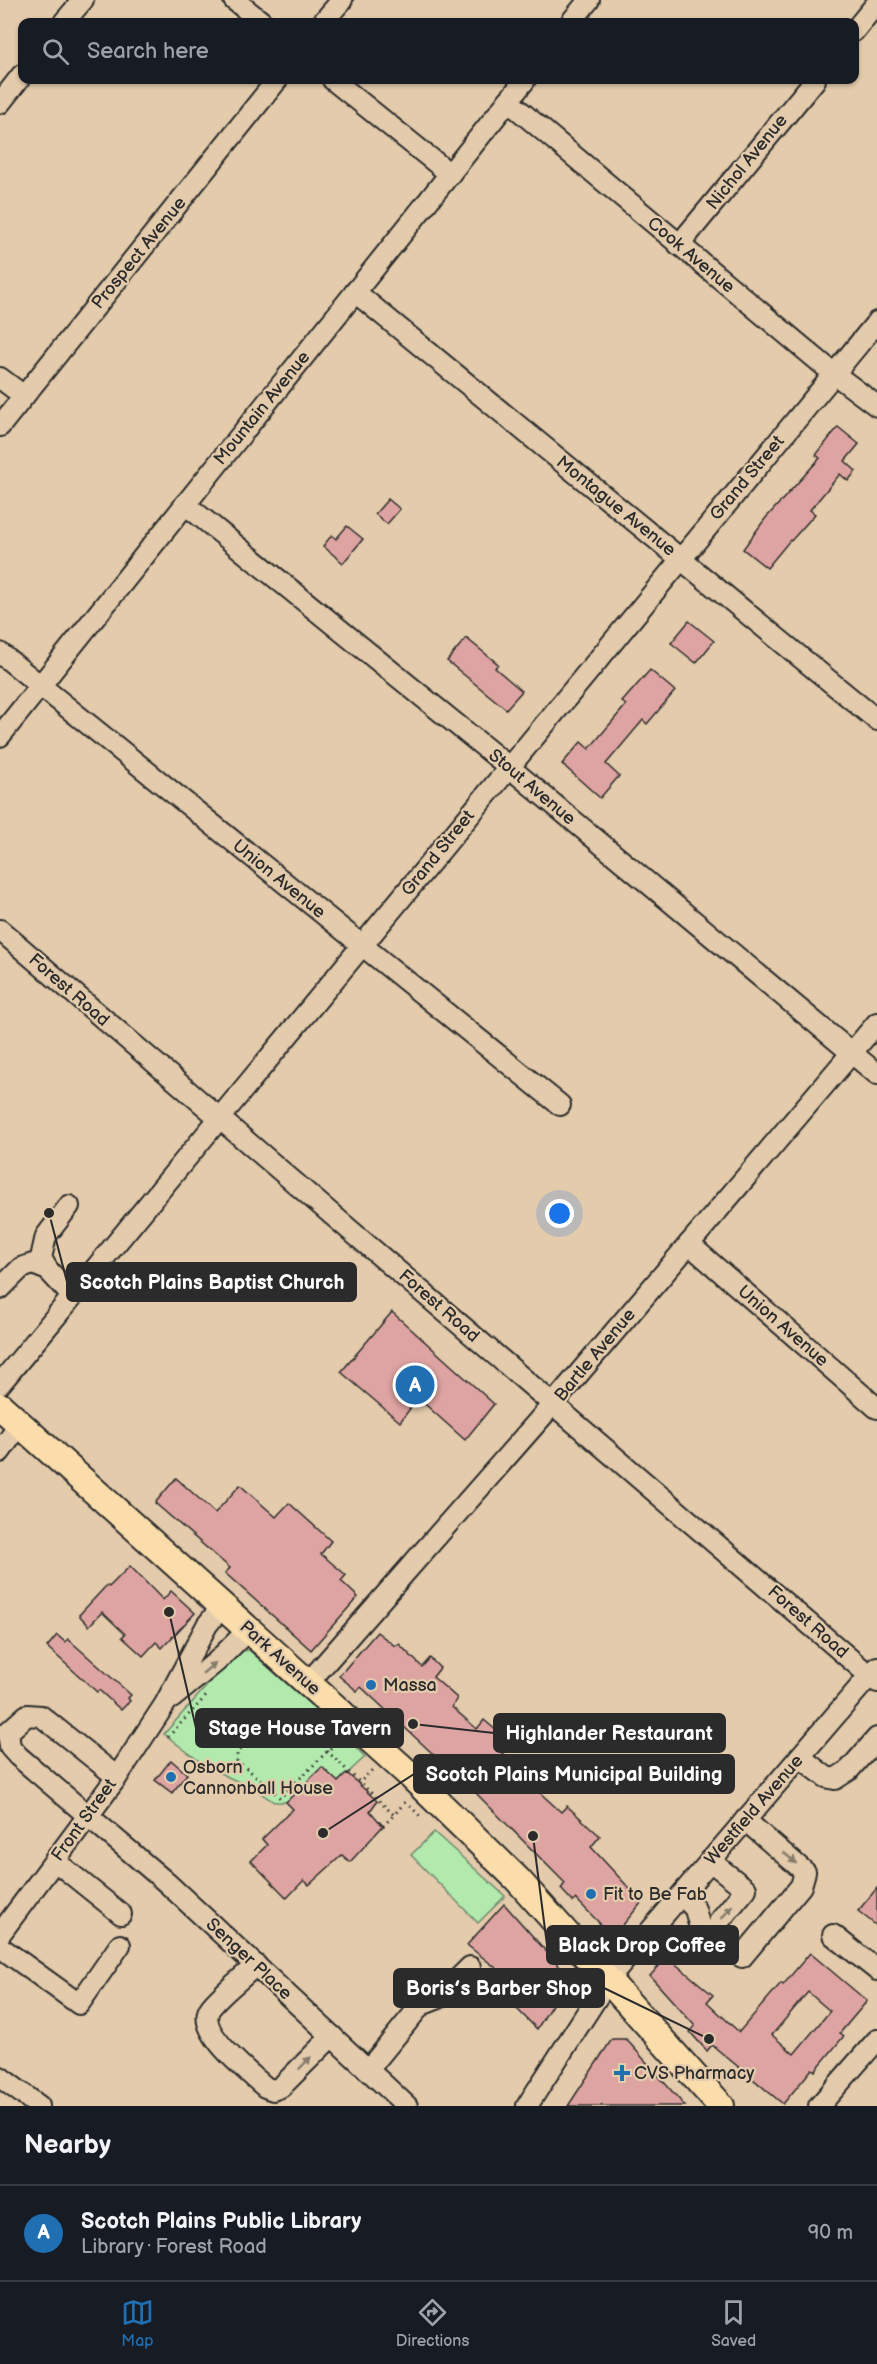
<!DOCTYPE html>
<meta charset="utf-8">
<style>
:root{--surface:#171b24;--page:#242831;--text:#f1f3f6;--muted:#9ea1a6;--line:#363941;--accent:#1f6fb2}
body{margin:0;font-family:"Balsamiq Sans",sans-serif;background:var(--page);color:var(--text)}
.you{position:absolute;left:560px;top:1214px;width:21px;height:21px;margin:-15px;border:4px solid #fff;border-radius:50%;background:#1a73e8;box-shadow:0 0 0 9px #1a73e833}
.badge{display:grid;place-items:center;width:39px;height:39px;border-radius:50%;background:var(--accent);color:#fff;font-size:20px;font-weight:700}
.pin{position:absolute;translate:-50% -50%;border:3px solid #fff;box-shadow:0 2px 6px #0006}
.list{margin:0;padding:0;list-style:none}
h2{display:flex;justify-content:space-between;align-items:center;height:78px;margin:0;padding:0 24px;font-size:26px}
h2 small{font-size:20px;font-weight:400;color:var(--muted)}
.list li{display:grid;grid-template-columns:39px 1fr auto;gap:18px;align-items:center;box-sizing:border-box;height:96px;padding:0 24px;border-top:2px solid var(--line)}
.list b{display:block;font-size:22px;white-space:nowrap}
.list p{margin:0;font-size:20px;white-space:nowrap;color:var(--muted)}
.list em{font-size:20px;font-style:normal;color:var(--muted)}
.icon{flex:none;width:33px;height:33px;fill:none;stroke:currentColor;stroke-width:2;stroke-linecap:round;stroke-linejoin:round}
.map{position:relative;flex:none;width:877px;height:2106px;overflow:hidden}
.search{position:absolute;background:var(--surface);box-shadow:0 2px 4px #0004;left:18px;right:18px;top:18px;height:66px;display:flex;align-items:center;gap:15px;box-sizing:border-box;padding:0 21px;border-radius:12px;color:var(--muted);font-size:22px}
.sheet{height:174px;background:var(--surface)}
nav{display:flex;justify-content:space-around;align-items:center;box-sizing:border-box;height:84px;border-top:2px solid var(--line);background:var(--surface);font-size:16px;color:var(--muted)}
nav a{display:grid;justify-items:center;gap:3px}
nav .on{color:var(--accent)}
.map>svg:first-child{display:block}
.green{fill:#b2eaad;stroke:#6e8a6c;stroke-width:1.5}
.building{fill:#dea4a2;stroke:#2b2b2b;stroke-width:1.5;fill-rule:evenodd}
.lines{fill:none;stroke-linecap:round;stroke-linejoin:round}
.minor-casing{stroke:#2b2b2b;stroke-width:24}
.major-casing{stroke:#2b2b2b;stroke-width:30}
.path{stroke:#2b2b2b;stroke-width:3;stroke-dasharray:1.5 4.5;stroke-linecap:butt}
.minor{stroke:#e3cbac;stroke-width:20}
.major{stroke:#faddab;stroke-width:26}
.oneway{fill:#877b6c}
.poi-dot{fill:#1f6fb2;stroke:#e3cbac;stroke-width:2}
.labels{text-anchor:middle;dominant-baseline:central;stroke-width:4.5;stroke-linejoin:round;paint-order:stroke}
.street-label{font-size:18px;fill:#2b2b2b;stroke:#e3cbac}
.poi-label{font-size:18px;fill:#2b2b2b;stroke:#e3cbac;text-anchor:start}
.leader{fill:none;stroke:#2b2b2b;stroke-width:2}
.callout-dot{fill:#2b2b2b;stroke:#e3cbac;stroke-width:2}
.callout{fill:#2b2b2b;stroke:#2b2b2b;stroke-width:2}
.callout-label{font-size:20px;text-anchor:middle;font-weight:bold;fill:#fff}
</style>
<div class="map">
<svg width="877" height="2106" viewBox="0 0 877 2106">
<rect width="100%" height="100%" fill="#e3cbac"/>
<filter id="ink" filterUnits="userSpaceOnUse"><feTurbulence type="fractalNoise" baseFrequency=".0167" numOctaves="2"/><feDisplacementMap in="SourceGraphic" scale="12" xChannelSelector="R" yChannelSelector="G"/><feConvolveMatrix kernelMatrix="1 2 1 2 8 2 1 2 1" color-interpolation-filters="sRGB"/></filter>
<g filter="url(#ink)">
<g class="green">
<polygon points="249,1650 343,1734 365,1757 338,1782 287,1802 274,1802 256,1790 207,1767 164,1734 237,1652"/>
<polygon points="434,1832 505,1896 478,1923 411,1855"/>
</g>
<g class="building">
<polygon points="838,427 859,444 845,461 856,471 848,481 840,474 810,510 815,514 791,541 790,540 767,568 743,549 765,519 820,458 816,455"/>
<polygon points="388,499 400,509 387,524 375,514"/>
<polygon points="347,526 363,539 343,563 323,546 332,535 336,539"/>
<polygon points="689,621 714,641 696,663 671,643"/>
<polygon points="466,638 498,664 495,668 522,691 506,709 447,661"/>
<polygon points="650,670 675,691 647,724 643,720 606,764 619,776 600,798 562,764 581,742 589,749 626,705 622,702"/>
<polygon points="392,1312 494,1404 465,1440 418,1398 400,1422 341,1372"/>
<polygon points="176,1478 215,1513 240,1485 276,1517 289,1503 331,1541 321,1554 346,1575 341,1581 358,1597 311,1650 225,1573 230,1568 155,1503"/>
<polygon points="130,1566 163,1600 171,1591 195,1613 162,1648 156,1642 143,1656 122,1637 125,1634 102,1612 89,1626 79,1615 107,1585 109,1587"/>
<polygon points="377,1632 395,1646 399,1644 422,1667 430,1658 440,1668 433,1677 457,1698 452,1707 477,1729 484,1720 510,1742 502,1753 542,1786 538,1791 561,1812 567,1806 600,1836 591,1847 642,1902 613,1937 576,1899 573,1902 561,1889 565,1883 471,1788 469,1790 444,1769 446,1766 361,1687 357,1691 339,1676"/>
<polygon points="57,1635 65,1642 68,1639 131,1695 128,1698 130,1701 121,1710 99,1690 97,1692 47,1647"/>
<polygon points="171,1760 187,1774 172,1793 155,1780"/>
<polygon points="322,1767 338,1782 347,1773 377,1801 370,1811 383,1826 350,1862 342,1855 309,1885 304,1880 287,1898 251,1861 267,1845 262,1839 293,1809 286,1802"/>
<polygon points="877,1888 877,1926 858,1911"/>
<polygon points="504,1904 569,1977 537,2029 513,2005 525,1991 467,1945"/>
<path d="M810 1953 867 2001 840 2033 844 2036 815 2071 812 2069 783 2104 712 2045 707 2051 690 2032 695 2026 650 1976 667 1957 713 1995 707 2002 739 2032 781 1983 783 1985ZM808 1992 830 2011 794 2054 772 2035Z"/>
<polygon points="612,2039 626,2039 685,2106 568,2106"/>
</g>
<g class="lines">
<defs>
<g id="minor">
<polyline points="234,0 262,22"/>
<polyline points="64,22 83,0"/>
<polyline points="323,22 342,0"/>
<polyline points="571,22 589,0"/>
<polyline points="854,31 877,3"/>
<polyline points="333,80 450,174"/>
<polyline points="508,101 833,373 877,406"/>
<polyline points="0,103 22,75"/>
<polyline points="679,245 815,80"/>
<polyline points="355,292 877,720"/>
<polyline points="0,378 24,396"/>
<polyline points="0,426 277,80"/>
<polyline points="185,504 509,767 877,1074"/>
<polyline points="0,653 560,1105"/>
<polyline points="0,736 525,80"/>
<polyline points="0,930 877,1682"/>
<polyline points="69,1206 46,1236 41,1258 48,1270 72,1296"/>
<polyline points="689,1244 877,1408"/>
<polyline points="0,1289 21,1268 33,1264 48,1270"/>
<polyline points="0,1384 877,322"/>
<polyline points="0,1452 20,1424"/>
<polyline points="308,1683 553,1404 877,1023"/>
<polyline points="172,1698 216,1662 249,1629"/>
<polyline points="800,1757 826,1777 835,1779 849,1770 877,1738"/>
<polyline points="117,1777 41,1716 27,1715 8,1732 10,1747 18,1756 167,1883 407,2106"/>
<polyline points="55,1861 121,1914"/>
<polyline points="710,1861 746,1889 720,1920 712,1941 742,1957 801,1886 805,1872 745,1820"/>
<polyline points="682,1895 695,1909 701,1932 712,1941"/>
<polyline points="0,1934 117,1777 165,1704 207,1625 223,1605"/>
<polyline points="833,1935 877,1970"/>
<polyline points="0,1947 79,2004 120,1945"/>
<path d="M256 1965C241 1979 223 1992 211 2007 193 2030 249 2072 265 2087L273 2090 281 2087 332 2036"/>
<polyline points="368,2070 421,2005 439,1998 470,1967"/>
<polyline points="0,2077 39,2106"/>
<polyline points="527,2106 608,1980 877,1667"/>
<polyline points="819,2106 877,2040"/>
</g>
<polyline id="major" points="0,1406 411,1776 517,1879 721,2106"/>
</defs>
<use href="#minor" class="minor-casing"/>
<use href="#major" class="major-casing"/>
<g class="path">
<polyline points="275,1727 276,1720 267,1711 255,1715 252,1726 261,1735 273,1732 275,1727 318,1738 328,1729"/>
<polyline points="168,1737 208,1694"/>
<polyline points="327,1751 394,1815 405,1802"/>
<polyline points="266,1784 280,1798 339,1740"/>
<polyline points="358,1784 372,1770"/>
<polyline points="256,1790 266,1784 237,1761 237,1753 257,1731"/>
<polyline points="410,1806 422,1818"/>
<polyline points="383,1826 394,1815"/>
</g>
<use href="#minor" class="minor"/>
<use href="#major" class="major"/>
</g>
<defs><path id="oneway-solid" d="M-6-.8H1V-3.2L6.5 0L1 3.2V.8H-6Z" transform="scale(1.5)"/></defs>
<g class="oneway">
<use href="#oneway-solid" transform="translate(209 1668) rotate(-40)"/>
<use href="#oneway-solid" transform="translate(790 1858) rotate(41)"/>
<use href="#oneway-solid" transform="translate(727 1912) rotate(-51)"/>
<use href="#oneway-solid" transform="translate(305 2063) rotate(-46)"/>
</g>
</g>
<g class="poi-dot">
<circle cx="371" cy="1685" r="6"/>
<circle cx="171" cy="1777" r="6"/>
<circle cx="591" cy="1894" r="6"/>
<path d="M619 2064h6v6h6v6h-6v6h-6v-6h-6v-6h6z"/>
</g>
<g class="labels">
<g class="street-label">
<text transform="translate(747 162) rotate(-51)">Nichol Avenue</text>
<text transform="translate(139 253) rotate(-51)">Prospect Avenue</text>
<text transform="translate(691 255) rotate(40)">Cook Avenue</text>
<text transform="translate(262 408) rotate(-51)">Mountain Avenue</text>
<text transform="translate(747 478) rotate(-50)">Grand Street</text>
<text transform="translate(616 506) rotate(39)">Montague Avenue</text>
<text transform="translate(532 787) rotate(40)">Stout Avenue</text>
<text transform="translate(438 853) rotate(-51)">Grand Street</text>
<text transform="translate(279 879) rotate(39)">Union Avenue</text>
<text transform="translate(69 990) rotate(41)">Forest Road</text>
<text transform="translate(439 1306) rotate(41)">Forest Road</text>
<text transform="translate(783 1326) rotate(41)">Union Avenue</text>
<text transform="translate(595 1355) rotate(-50)">Bartle Avenue</text>
<text transform="translate(808 1622) rotate(41)">Forest Road</text>
<text transform="translate(280 1658) rotate(42)">Park Avenue</text>
<text transform="translate(754 1810) rotate(-49)">Westfield Avenue</text>
<text transform="translate(84 1820) rotate(-54)">Front Street</text>
<text transform="translate(249 1959) rotate(43)">Senger Place</text>
</g>
<g class="poi-label">
<text x="383" y="1685">Massa</text>
<text x="183" y="1767">Osborn<tspan x="183" dy="21">Cannonball House</tspan></text>
<text x="603" y="1894">Fit to Be Fab</text>
<text x="634" y="2073">CVS Pharmacy</text>
</g>
</g>
<path class="leader" d="M49 1213L67 1282M169 1612L196 1728M413 1724L494 1733M323 1833L414 1774M533 1836L547 1945M709 2039L604 1988"/>
<g class="callout-dot">
<circle cx="49" cy="1213" r="6"/>
<circle cx="169" cy="1612" r="6"/>
<circle cx="413" cy="1724" r="6"/>
<circle cx="323" cy="1833" r="6"/>
<circle cx="533" cy="1836" r="6"/>
<circle cx="709" cy="2039" r="6"/>
</g>
<g class="callout">
<rect x="67" y="1263" width="289" height="38" rx="6"/>
<rect x="196" y="1709" width="207" height="38" rx="6"/>
<rect x="494" y="1714" width="231" height="38" rx="6"/>
<rect x="414" y="1755" width="320" height="38" rx="6"/>
<rect x="547" y="1926" width="191" height="38" rx="6"/>
<rect x="394" y="1969" width="210" height="38" rx="6"/>
</g>
<g class="callout-label">
<text x="212" y="1289">Scotch Plains Baptist Church</text>
<text x="300" y="1735">Stage House Tavern</text>
<text x="609" y="1740">Highlander Restaurant</text>
<text x="574" y="1781">Scotch Plains Municipal Building</text>
<text x="642" y="1952">Black Drop Coffee</text>
<text x="499" y="1995">Boris’s Barber Shop</text>
</g>
</svg>
<div class="you"></div>
<div class="pin badge" style="left:415px;top:1385px">A</div>
<div class="search"><svg class="icon" aria-label="search" viewBox="0 0 24 24"><circle cx="10" cy="10" r="6"/><path d="M15 15l6 6"/></svg>Search here</div>
</div>
<section class="sheet">
<h2>Nearby<small></small></h2>
<ul class="list">
<li><span class="badge">A</span><div><b>Scotch Plains Public Library</b><p>Library · Forest Road</p></div><em>90 m</em></li>
</ul>
</section>
<nav>
<a class="on"><svg class="icon" aria-label="map" viewBox="0 0 24 24"><path d="M3 6l6-2 6 2 6-2v14l-6 2-6-2-6 2zM9 4v14M15 6v14"/></svg>Map</a>
<a><svg class="icon" aria-label="directions" viewBox="0 0 24 24"><path d="M12 3l9 9-9 9-9-9zM9 14v-3h6M13 9l2 2-2 2"/></svg>Directions</a>
<a><svg class="icon" aria-label="saved" viewBox="0 0 24 24"><path d="M7 4h10v16l-5-4-5 4z"/></svg>Saved</a>
</nav>
